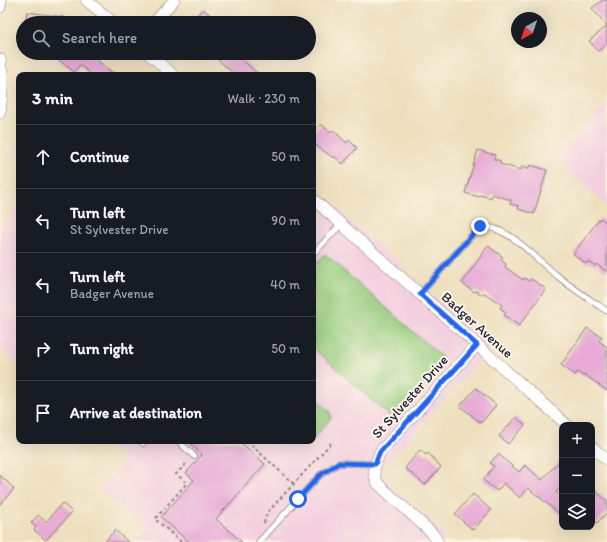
<!DOCTYPE html>
<meta charset="utf-8">
<style>
:root{--surface:#171b24;--page:#242831;--text:#f1f3f6;--muted:#9ea1a6;--line:#363941}
body{margin:0;font-family:Itim,sans-serif;background:var(--page);color:var(--text)}
.controls{position:absolute;right:12px;bottom:12px;display:grid;overflow:hidden;border-radius:8px;box-shadow:0 4px 16px #0002}
.controls button{width:36px;height:36px;display:grid;place-items:center;padding:0;border:0;border-bottom:1px solid var(--line);background:var(--surface);color:var(--text);font:20px sans-serif}
.compass{position:absolute;left:511px;top:12px;width:36px;height:36px;border-radius:50%;background:var(--surface);box-shadow:0 4px 16px #0002;rotate:220deg}
.stop{position:absolute;width:12px;height:12px;margin:-9px;border:3px solid #2563eb;border-radius:50%;background:#fff}
.stop.end{background:#2563eb;border-color:#fff;box-shadow:0 1px 4px #0008}
.list{margin:0;padding:0;list-style:none}
h2{display:flex;justify-content:space-between;align-items:center;height:52px;margin:0;padding:0 16px;font-size:17px}
h2 small{font-size:13px;font-weight:400;color:var(--muted)}
.list li{display:grid;grid-template-columns:26px 1fr auto;gap:12px;align-items:center;box-sizing:border-box;height:64px;padding:0 16px;border-top:1px solid var(--line)}
.list b{display:block;font-size:15px;white-space:nowrap}
.list p{margin:0;font-size:13px;white-space:nowrap;color:var(--muted)}
.list em{font-size:13px;font-style:normal;color:var(--muted)}
.icon{flex:none;width:22px;height:22px;fill:none;stroke:currentColor;stroke-width:2;stroke-linecap:round;stroke-linejoin:round}
.map{position:relative;flex:none;width:607px;height:542px;overflow:hidden}
.search{position:absolute;background:var(--surface);box-shadow:0 4px 16px #0002;left:16px;top:16px;width:300px;height:44px;display:flex;align-items:center;gap:10px;box-sizing:border-box;padding:0 14px;border-radius:22px;color:var(--muted);font-size:15px}
.panel{position:absolute;background:var(--surface);box-shadow:0 4px 16px #0002;left:16px;top:72px;width:300px;height:372px;border-radius:8px}
.map>svg:first-child{display:block}
.built{fill:#f3cfdf}
.green{fill:#96cc7e;stroke:#5c775c}
.building{fill:#e7aad7}
.lines{fill:none;stroke-linecap:round;stroke-linejoin:round}
.lane-casing{stroke:#88817d;stroke-width:7}
.street-casing{stroke:#88817d;stroke-width:12}
.path{stroke:#88817d;stroke-width:2;stroke-dasharray:3 3;stroke-linecap:butt}
.lane{stroke:#fff;stroke-width:5.5}
.street{stroke:#fff;stroke-width:11}
.route{stroke:#2563eb;stroke-width:5}
.labels{text-anchor:middle;dominant-baseline:central;stroke-width:4;stroke-linejoin:round;paint-order:stroke}
.street-label{font-size:14px;fill:#22223b;stroke:#fcf5e5}
</style>
<div class="map">
<svg width="607" height="542" viewBox="0 0 607 542">
<rect width="100%" height="100%" fill="#fcf5e5"/>
<filter id="ink" filterUnits="userSpaceOnUse"><feTurbulence type="fractalNoise" baseFrequency=".025" numOctaves="2"/><feDisplacementMap in="SourceGraphic" scale="8" xChannelSelector="R" yChannelSelector="G"/><feConvolveMatrix kernelMatrix="1 2 1 2 8 2 1 2 1" color-interpolation-filters="sRGB"/></filter>
<filter id="wash" filterUnits="userSpaceOnUse"><feTurbulence type="fractalNoise" baseFrequency=".012" numOctaves="4" result="noise"/><feDisplacementMap in="SourceGraphic" scale="16" xChannelSelector="R" yChannelSelector="G"/><feGaussianBlur stdDeviation="0.9" result="paint"/><feColorMatrix in="noise" values="0 0 0 0 0 0 0 0 0 0 0 0 0 0 0 0 0 1.4 0 .05"/><feComposite in="paint" operator="in"/></filter>
<g filter="url(#wash)">
<rect width="100%" height="100%" fill="#eee0bf"/>
<g class="built">
<polygon points="607,103 607,206 556,160"/>
<polygon points="333,205 491,347 383,468 381,475 386,482 441,529 446,542 135,542 146,528 100,488 126,460 105,441 313,441 313,226"/>
<polygon points="19,206 19,364 0,347 0,228"/>
</g>
<g class="green">
<polygon points="325,254 445,360 393,419 313,348 313,267"/>
<polygon points="313,396 330,411 331,418 313,439"/>
</g>
<g id="blocks">
<g class="building">
<polygon points="603,0 607,0 607,44 598,51 589,41 607,26 592,8"/>
<polygon points="203,9 219,23 190,23"/>
<polygon points="27,12 64,17 63,23 25,23"/>
<polygon points="63,53 89,53 115,75 92,75 80,65 74,72 58,59"/>
<polygon points="211,53 235,53 259,75 235,75"/>
<polygon points="321,124 331,133 333,130 347,143 349,140 357,148 343,164 334,156 333,158 313,143 313,133"/>
<polygon points="478,150 495,155 494,159 501,161 500,164 521,170 522,166 529,168 530,165 547,170 534,214 518,209 519,206 510,204 511,200 492,194 491,198 480,195 479,197 465,193"/>
<polygon points="600,218 607,223 607,272 596,264 595,266 588,261 587,264 573,254"/>
<polygon points="488,246 503,257 501,260 506,264 505,267 523,280 524,278 529,281 531,279 546,289 519,326 504,315 506,312 500,308 502,305 484,293 482,295 476,291 474,292 462,283"/>
<polygon points="587,328 602,337 599,341 607,347 607,391 584,374 583,376 577,372 575,375 561,365"/>
<polygon points="476,388 496,405 481,423 460,406"/>
<polygon points="516,417 525,425 508,444 499,436"/>
<polygon points="188,441 239,441 265,464 216,519 242,542 189,542 161,517 194,480 186,473 202,455"/>
<polygon points="420,450 426,455 428,453 441,467 425,485 405,468"/>
<polygon points="498,454 519,472 525,465 542,480 562,458 562,486 556,492 562,498 562,516 528,488 520,498 504,483 497,491 483,480 494,466 490,463"/>
<polygon points="0,475 14,489 0,504"/>
<polygon points="592,488 607,501 607,512 597,523 592,519"/>
<polygon points="473,494 491,510 473,530 455,514"/>
<polygon points="62,503 72,512 46,540 34,530 36,527 31,523 38,515 46,522"/>
<polygon points="115,530 128,542 105,542"/>
</g>
</g>
</g>
<g filter="url(#ink)">
<use href="#blocks" fill-opacity="0" stroke="#88817d" stroke-width="1"/>
<g class="lines">
<defs>
<g id="lane">
<polyline points="313,254 341,224"/>
<path d="M420 294 480 226C510 227 531 255 554 273 570 287 589 299 607 311"/>
<polyline points="178,441 194,456"/>
<polyline points="143,443 145,441"/>
<polyline points="259,542 320,475 339,463 375,464"/>
</g>
<g id="street">
<polyline points="86,0 114,23"/>
<polyline points="0,7 1,0"/>
<polyline points="154,23 174,0"/>
<polyline points="148,53 173,75"/>
<path d="M0 59C3 77 3 94 0 113"/>
<polyline points="313,199 567,425"/>
<polyline points="592,447 607,460"/>
<path d="M438 542 432 533 378 484C371 471 375 465 380 452L477 345"/>
</g>
</defs>
<use href="#lane" class="lane-casing"/>
<use href="#street" class="street-casing"/>
<g class="path">
<polyline points="247,441 294,484"/>
<polyline points="264,523 267,513 333,441"/>
<polyline points="181,542 155,519 187,483 176,474 188,462"/>
</g>
<use href="#lane" class="lane"/>
<use href="#street" class="street"/>
</g>
</g>
<g class="lines" filter="url(#ink)">
<polyline class="route" points="298,499 320,475 339,463 375,464 380,452 477,345 420,294 480,226"/>
</g>
<g class="labels">
<g class="street-label">
<text transform="translate(477 325) rotate(42)">Badger Avenue</text>
<text transform="translate(410 397) rotate(-48)">St Sylvester Drive</text>
</g>
</g>
</svg>
<div class="controls">
<button>+</button>
<button>−</button>
<button><svg class="icon" aria-label="layers" viewBox="0 0 24 24"><path d="M12 4l9 5-9 5-9-5zM3 14l9 5 9-5"/></svg></button>
</div>
<svg class="compass" viewBox="-18 -18 36 36"><path d="M0-13l5 13h-10z" fill="#e53935"/><path d="M0 13l5-13h-10z" fill="#9ea1a6"/></svg>
<div class="stop" style="left:298px;top:499px"></div>
<div class="stop end" style="left:480px;top:226px"></div>
<div class="search"><svg class="icon" aria-label="search" viewBox="0 0 24 24"><circle cx="10" cy="10" r="6"/><path d="M15 15l6 6"/></svg>Search here</div>
<section class="panel">
<h2>3 min<small>Walk · 230 m</small></h2>
<ul class="list">
<li><svg class="icon" aria-label="ahead" viewBox="0 0 24 24"><path d="M12 20V5M6 11l6-6 6 6"/></svg><div><b>Continue</b></div><em>50 m</em></li>
<li><svg class="icon" aria-label="left" viewBox="0 0 24 24"><path d="M17 20v-9H6M10 6l-5 5 5 5"/></svg><div><b>Turn left</b><p>St Sylvester Drive</p></div><em>90 m</em></li>
<li><svg class="icon" aria-label="left" viewBox="0 0 24 24"><path d="M17 20v-9H6M10 6l-5 5 5 5"/></svg><div><b>Turn left</b><p>Badger Avenue</p></div><em>40 m</em></li>
<li><svg class="icon" aria-label="right" viewBox="0 0 24 24"><path d="M7 20v-9h11M14 6l5 5-5 5"/></svg><div><b>Turn right</b></div><em>50 m</em></li>
<li><svg class="icon" aria-label="arrive" viewBox="0 0 24 24"><path d="M6 21V4h12l-3 4 3 4H6"/></svg><div><b>Arrive at destination</b></div></li>
</ul>
</section>
</div>
